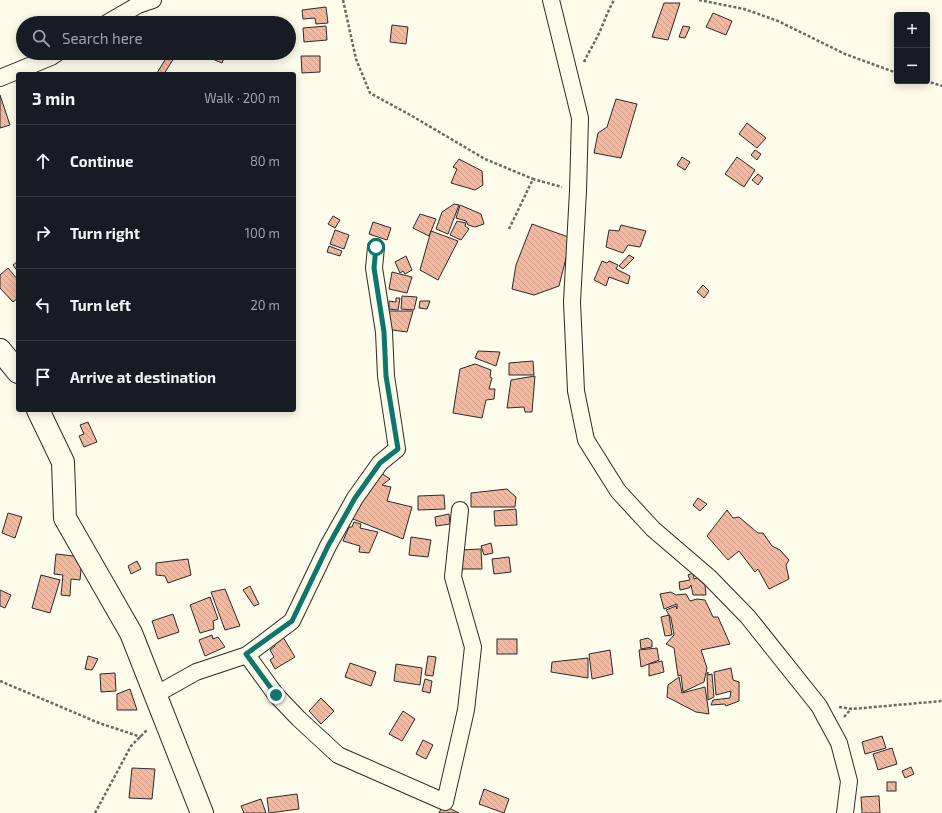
<!DOCTYPE html>
<meta charset="utf-8">
<style>
:root{--surface:#171b24;--page:#242831;--text:#f1f3f6;--muted:#9ea1a6;--line:#363941}
body{margin:0;font-family:"Exo 2",sans-serif;background:var(--page);color:var(--text)}
.controls{position:absolute;right:12px;top:12px;display:grid;overflow:hidden;border-radius:4px;box-shadow:0 2px 10px #0003}
.controls button{width:36px;height:36px;display:grid;place-items:center;padding:0;border:0;border-bottom:1px solid var(--line);background:var(--surface);color:var(--text);font:20px sans-serif}
.stop{position:absolute;width:12px;height:12px;margin:-9px;border:3px solid #0f766e;border-radius:50%;background:#fff}
.stop.end{background:#0f766e;border-color:#fff;box-shadow:0 1px 4px #0008}
.list{margin:0;padding:0;list-style:none}
h2{display:flex;justify-content:space-between;align-items:center;height:52px;margin:0;padding:0 16px;font-size:17px}
h2 small{font-size:13px;font-weight:400;color:var(--muted)}
.list li{display:grid;grid-template-columns:26px 1fr auto;gap:12px;align-items:center;box-sizing:border-box;height:72px;padding:0 16px;border-top:1px solid var(--line)}
.list b{display:block;font-size:15px;white-space:nowrap}
.list em{font-size:13px;font-style:normal;color:var(--muted)}
.icon{flex:none;width:22px;height:22px;fill:none;stroke:currentColor;stroke-width:2;stroke-linecap:round;stroke-linejoin:round}
.map{position:relative;flex:none;width:942px;height:813px;overflow:hidden}
.search{position:absolute;background:var(--surface);box-shadow:0 2px 10px #0003;left:16px;top:16px;width:280px;height:44px;display:flex;align-items:center;gap:10px;box-sizing:border-box;padding:0 14px;border-radius:22px;color:var(--muted);font-size:15px}
.panel{position:absolute;background:var(--surface);box-shadow:0 2px 10px #0003;left:16px;top:72px;width:280px;height:340px;border-radius:4px}
.map>svg:first-child{display:block}
.building{fill:url(#building-back-hatch);stroke:#2b2b2b}
.lines{fill:none;stroke-linecap:round;stroke-linejoin:round}
.minor-casing{stroke:#2b2b2b;stroke-width:18}
.secondary-casing{stroke:#2b2b2b;stroke-width:24}
.path{stroke:#6a6964;stroke-width:2.5;stroke-dasharray:3 2;stroke-linecap:butt}
.minor{stroke:#fdfbea;stroke-width:16}
.secondary{stroke:#fdfbea;stroke-width:22}
.route{stroke:#0f766e;stroke-width:5}
</style>
<div class="map">
<svg width="942" height="813" viewBox="0 0 942 813">
<defs>
<pattern id="building-back-hatch" width="6" height="6" patternUnits="userSpaceOnUse"><rect width="6" height="6" fill="#f2b8a0"/><path d="M-1 5l2 2M0 0l6 6M5-1l2 2" fill="none" stroke="#d09e8a"/></pattern>
</defs>
<rect width="100%" height="100%" fill="#fdfbea"/>
<g class="building">
<polygon points="664,3 680,3 668,40 652,37"/>
<polygon points="326,7 328,23 316,24 315,18 303,19 302,10"/>
<polygon points="713,13 732,21 726,35 706,27"/>
<polygon points="392,25 408,27 406,44 390,42"/>
<polygon points="326,26 327,40 304,42 303,28"/>
<polygon points="683,26 690,27 685,38 679,37"/>
<polygon points="200,53 226,53 222,63 200,54"/>
<polygon points="168,55 174,58 164,74 159,74 157,73"/>
<polygon points="301,56 320,56 320,72 302,73"/>
<polygon points="0,95 10,125 0,128"/>
<polygon points="616,99 637,104 621,158 594,153 598,133 607,127"/>
<polygon points="747,123 766,138 757,148 739,134"/>
<polygon points="755,150 761,154 757,160 751,155"/>
<polygon points="682,157 690,162 685,170 677,165"/>
<polygon points="737,157 755,170 744,187 725,174"/>
<polygon points="459,159 482,171 483,185 475,190 451,183 457,169 453,167"/>
<polygon points="758,174 763,178 758,185 752,180"/>
<polygon points="454,204 459,205 448,234 436,229 442,212"/>
<polygon points="460,205 481,214 484,224 475,227 468,225 466,221 456,218"/>
<polygon points="420,214 436,219 429,236 413,228"/>
<polygon points="333,216 340,220 335,228 328,224"/>
<polygon points="457,221 466,223 465,226 469,229 461,240 450,235"/>
<polygon points="373,222 391,228 387,240 369,234"/>
<polygon points="532,224 571,238 559,286 534,295 512,289 516,265"/>
<polygon points="621,225 646,231 640,247 628,245 623,253 606,247 609,230 619,231"/>
<polygon points="335,230 349,235 344,249 330,244"/>
<polygon points="431,231 458,241 438,280 420,270"/>
<polygon points="329,246 342,251 340,256 327,252"/>
<polygon points="629,255 634,258 623,269 619,266"/>
<polygon points="406,256 412,270 405,274 403,271 400,273 395,262"/>
<polygon points="18,261 18,272 13,265"/>
<polygon points="602,261 607,263 609,261 618,265 616,269 630,276 628,284 609,277 606,286 594,280"/>
<polygon points="8,268 18,280 18,298 13,302 0,288 0,275"/>
<polygon points="392,272 412,277 407,293 389,289"/>
<polygon points="703,285 709,291 704,298 697,292"/>
<polygon points="402,296 417,297 414,310 401,309"/>
<polygon points="396,298 400,298 398,310 389,309 389,301 396,302"/>
<polygon points="420,301 430,301 427,309 419,308"/>
<polygon points="387,311 413,311 407,332 385,329"/>
<polygon points="478,351 500,352 496,366 475,358"/>
<polygon points="533,361 534,375 509,375 509,363"/>
<polygon points="475,364 491,370 490,377 492,378 489,389 495,389 494,399 486,400 482,418 453,413 460,369"/>
<polygon points="535,376 532,412 525,412 524,407 507,408 511,380"/>
<polygon points="88,422 97,442 84,447 79,436 84,434 80,425"/>
<polygon points="381,473 390,479 382,485 391,487 387,501 412,507 403,539 348,517"/>
<polygon points="507,489 516,497 515,507 471,507 471,493"/>
<polygon points="444,495 445,509 418,510 418,496"/>
<polygon points="698,498 707,504 700,511 693,505"/>
<polygon points="516,509 517,525 495,526 494,511"/>
<polygon points="727,510 733,518 739,517 758,533 763,533 772,546 780,550 789,560 786,565 789,579 769,589 758,569 755,572 739,551 728,560 707,536"/>
<polygon points="8,513 22,517 15,538 2,533"/>
<polygon points="449,514 450,524 436,526 435,517"/>
<polygon points="354,522 361,524 360,528 378,532 369,553 359,552 360,546 343,541 349,527 352,527"/>
<polygon points="411,537 431,540 428,557 409,555"/>
<polygon points="491,543 493,553 484,555 481,546"/>
<polygon points="481,549 482,569 462,569 461,550"/>
<polygon points="56,554 82,557 80,580 71,579 70,596 61,595 63,575 54,574"/>
<polygon points="509,557 511,572 494,574 492,559"/>
<polygon points="188,559 191,575 168,583 165,576 156,575 156,563"/>
<polygon points="137,561 141,569 131,574 128,566"/>
<polygon points="693,573 694,579 697,578 705,585 706,595 693,595 691,585 689,588 680,590 679,582 690,580 688,575"/>
<polygon points="41,575 60,580 50,613 32,608"/>
<polygon points="250,586 259,604 254,606 243,590"/>
<polygon points="225,589 240,626 225,630 211,592"/>
<polygon points="0,590 11,595 5,608 0,606"/>
<polygon points="671,592 676,595 686,594 690,601 697,599 705,600 713,617 718,617 730,644 701,650 707,668 704,682 683,692 681,675 678,676 674,648 666,644 674,635 671,618 666,610 676,606 677,609 677,604 664,609 660,594"/>
<polygon points="210,597 218,619 213,621 214,629 200,633 190,605"/>
<polygon points="173,614 179,632 158,639 152,621"/>
<polygon points="669,615 672,635 665,636 661,617"/>
<polygon points="212,635 213,639 218,637 225,647 205,656 199,640"/>
<polygon points="283,637 295,657 275,669 270,660 274,657 270,650 275,646 274,643"/>
<polygon points="648,638 652,641 652,647 641,649 640,640"/>
<rect x="497" y="639" width="20" height="15"/>
<polygon points="657,648 659,660 641,667 639,650"/>
<polygon points="610,650 613,674 592,679 589,654"/>
<polygon points="88,656 98,659 92,670 85,669"/>
<polygon points="428,656 436,657 433,676 425,675"/>
<polygon points="588,658 588,678 551,672 552,662"/>
<polygon points="662,661 664,672 649,676 649,664"/>
<polygon points="350,663 376,672 371,686 345,677"/>
<polygon points="396,664 422,668 420,685 394,681"/>
<polygon points="731,668 733,680 739,682 739,701 726,706 725,704 711,705 713,700 730,698 731,691 716,695 714,672"/>
<polygon points="708,672 708,675 712,674 714,697 708,700 707,674"/>
<polygon points="115,673 116,691 101,692 100,674"/>
<polygon points="679,677 682,693 705,687 709,714 696,712 667,697 668,685"/>
<polygon points="425,679 432,681 430,693 422,691"/>
<polygon points="130,689 137,710 117,710 117,694"/>
<polygon points="321,698 334,711 321,724 309,711"/>
<polygon points="403,711 415,719 402,741 389,734"/>
<polygon points="882,736 886,748 865,754 862,742"/>
<polygon points="423,740 433,745 426,759 416,754"/>
<polygon points="892,748 897,764 878,770 873,754"/>
<polygon points="911,767 914,774 905,778 902,771"/>
<polygon points="132,768 155,769 152,799 129,798"/>
<rect x="887" y="782" width="9" height="9"/>
<polygon points="484,789 509,799 504,813 479,804"/>
<polygon points="297,794 299,809 269,813 267,798"/>
<polygon points="879,796 880,813 862,813 861,797"/>
<polygon points="261,799 266,813 244,813 241,806"/>
<polygon points="443,805 459,813 439,813"/>
</g>
<g class="lines">
<defs>
<g id="minor">
<polyline points="551,0 580,118 578,191 572,302 576,391 586,440 618,491 653,529 709,577 748,617 819,706 839,743 849,781 845,813"/>
<polyline points="107,23 138,5 153,0"/>
<polyline points="0,78 51,57 57,53"/>
<polyline points="247,655 276,695 299,719 338,755 445,802 466,710 473,647 453,577 460,510"/>
<polyline points="155,695 196,672 247,655 292,621 328,546 355,498 380,463 397,449 386,376 384,332 374,268 376,247"/>
</g>
<g id="secondary">
<polyline points="0,350 18,372"/>
<polyline points="38,410 63,462 65,518 131,633 202,813"/>
</g>
</defs>
<use href="#minor" class="minor-casing"/>
<use href="#secondary" class="secondary-casing"/>
<g class="path">
<polyline points="343,0 356,59 370,93 412,116 485,159 533,179"/>
<polyline points="699,0 744,9 778,21 845,54 897,73"/>
<path d="M584 62C587 55 591 49 594 43 602 29 606 14 614 0"/>
<polyline points="926,81 942,86"/>
<polyline points="509,229 533,179 562,187"/>
<polyline points="0,681 99,723 141,737"/>
<polyline points="839,707 852,709 942,701"/>
<polyline points="844,717 851,709"/>
<polyline points="95,813 131,746 148,729"/>
</g>
<use href="#minor" class="minor"/>
<use href="#secondary" class="secondary"/>
</g>
<g class="lines">
<polyline class="route" points="276,695 246,654 292,621 328,546 355,498 380,463 398,449 386,376 384,332 374,268 376,247"/>
</g>
</svg>
<div class="controls">
<button>+</button>
<button>−</button>
</div>
<div class="stop" style="left:376px;top:247px"></div>
<div class="stop end" style="left:276px;top:695px"></div>
<div class="search"><svg class="icon" aria-label="search" viewBox="0 0 24 24"><circle cx="10" cy="10" r="6"/><path d="M15 15l6 6"/></svg>Search here</div>
<section class="panel">
<h2>3 min<small>Walk · 200 m</small></h2>
<ul class="list">
<li><svg class="icon" aria-label="ahead" viewBox="0 0 24 24"><path d="M12 20V5M6 11l6-6 6 6"/></svg><div><b>Continue</b></div><em>80 m</em></li>
<li><svg class="icon" aria-label="right" viewBox="0 0 24 24"><path d="M7 20v-9h11M14 6l5 5-5 5"/></svg><div><b>Turn right</b></div><em>100 m</em></li>
<li><svg class="icon" aria-label="left" viewBox="0 0 24 24"><path d="M17 20v-9H6M10 6l-5 5 5 5"/></svg><div><b>Turn left</b></div><em>20 m</em></li>
<li><svg class="icon" aria-label="arrive" viewBox="0 0 24 24"><path d="M6 21V4h12l-3 4 3 4H6"/></svg><div><b>Arrive at destination</b></div></li>
</ul>
</section>
</div>
